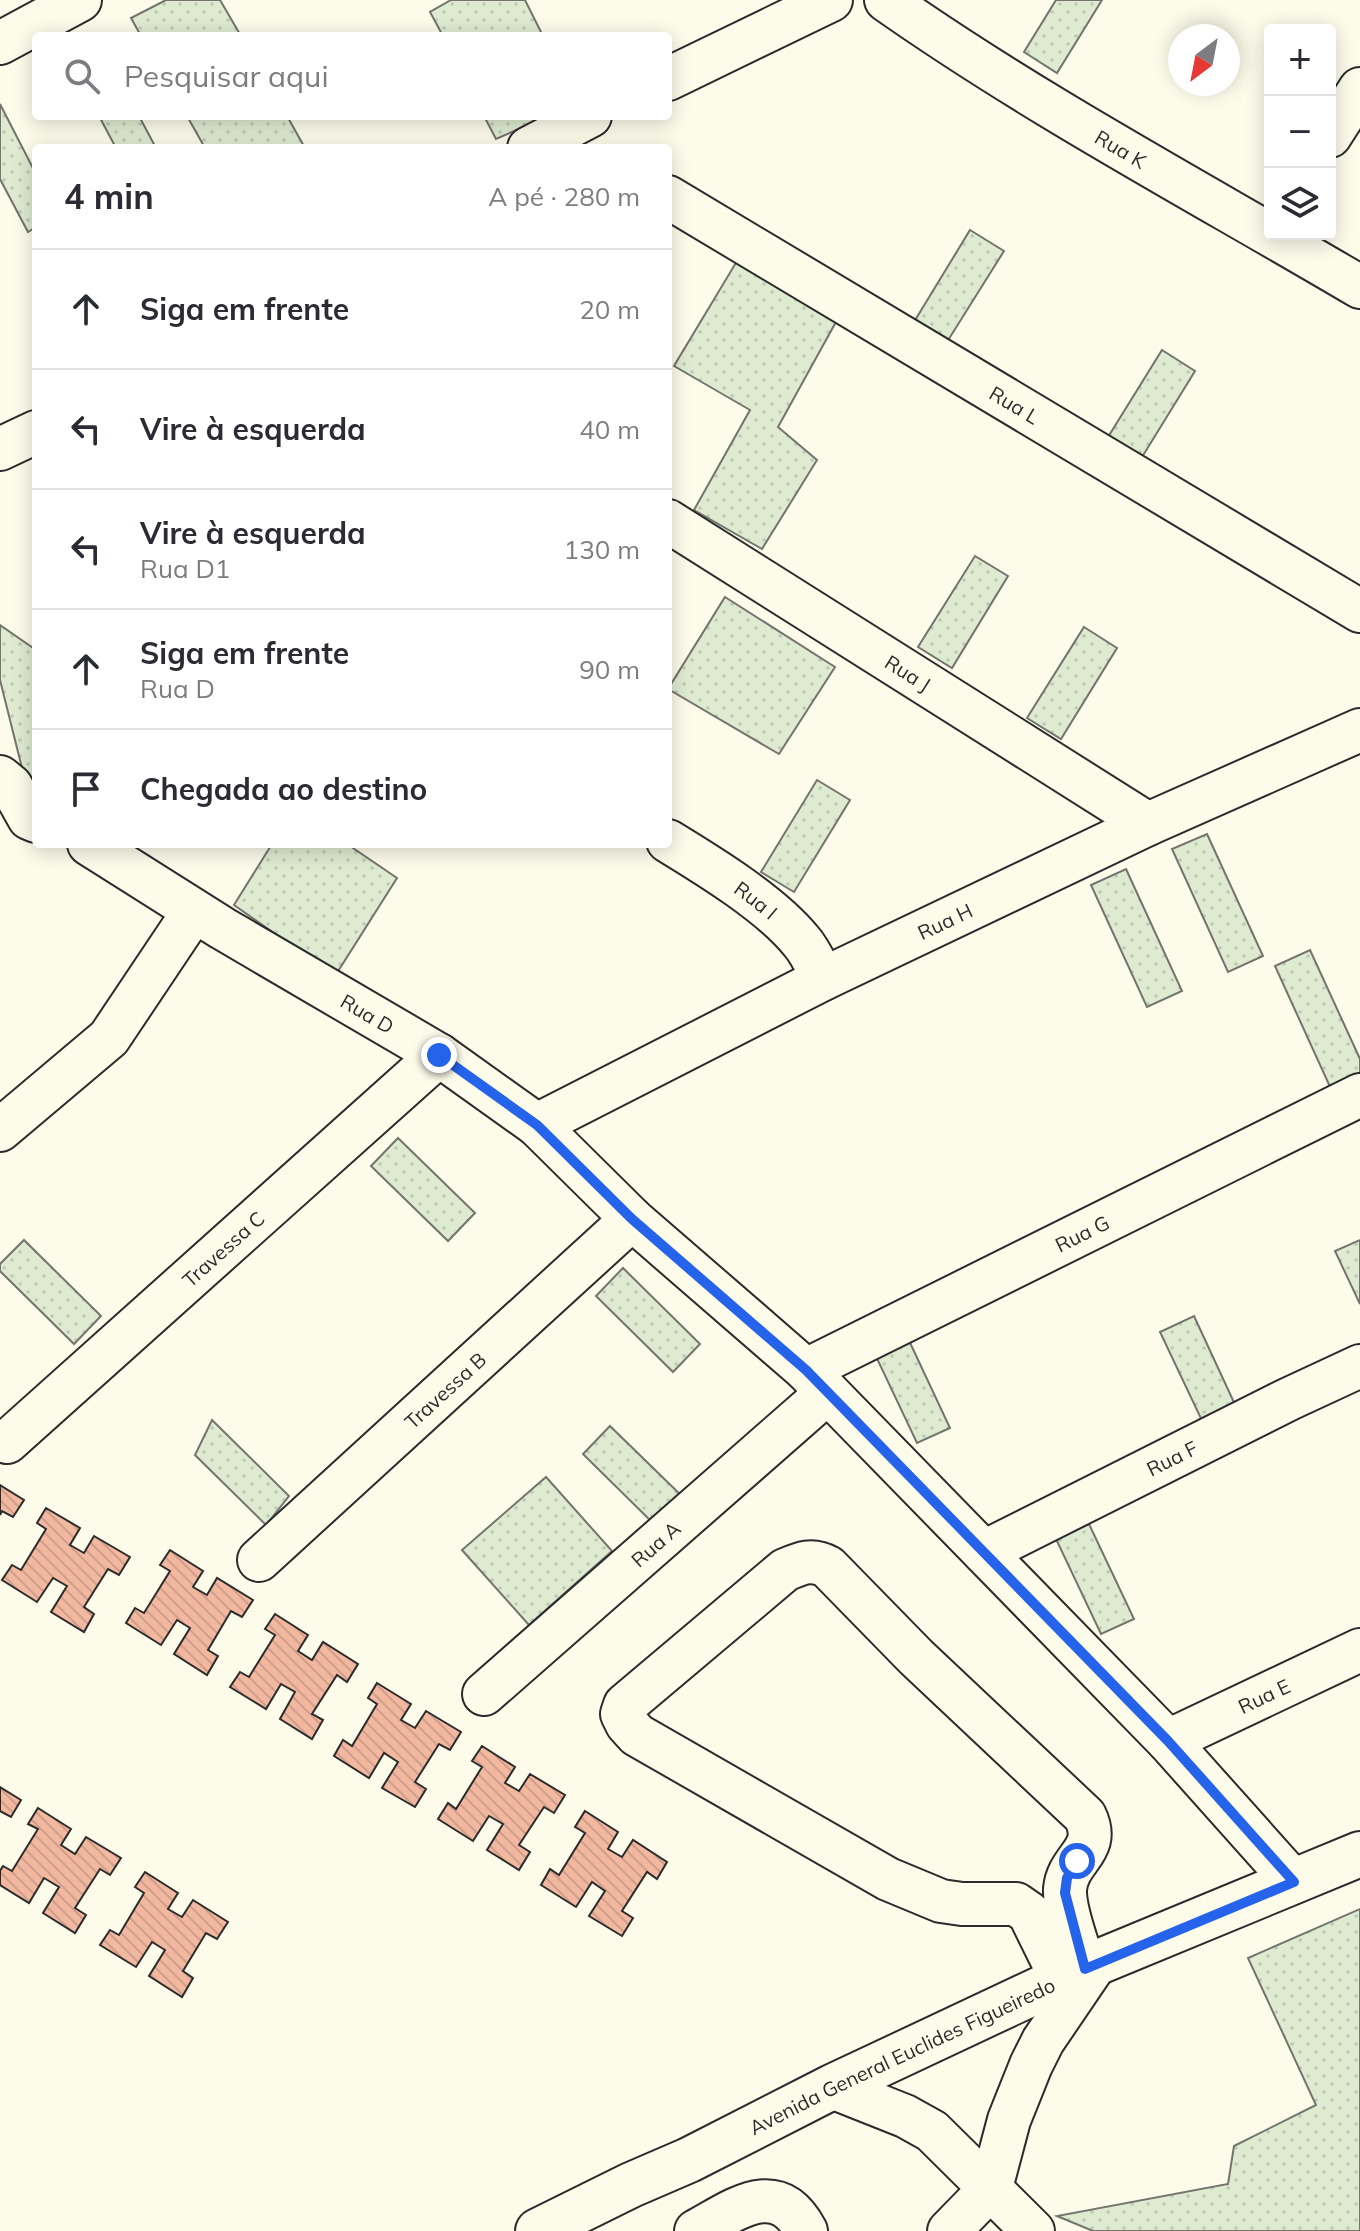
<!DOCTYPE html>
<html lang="pt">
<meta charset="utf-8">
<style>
:root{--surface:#fff;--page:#f7f7f7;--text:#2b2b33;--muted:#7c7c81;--line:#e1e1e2}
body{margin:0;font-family:Mulish,sans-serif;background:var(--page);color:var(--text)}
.controls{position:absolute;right:24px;top:24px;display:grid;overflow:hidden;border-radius:8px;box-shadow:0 4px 20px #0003}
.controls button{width:72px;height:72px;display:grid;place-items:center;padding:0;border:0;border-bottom:2px solid var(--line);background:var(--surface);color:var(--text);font:40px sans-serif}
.compass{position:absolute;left:1168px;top:24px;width:72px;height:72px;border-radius:50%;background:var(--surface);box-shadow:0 4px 20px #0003;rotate:212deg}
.stop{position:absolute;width:24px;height:24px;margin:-18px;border:6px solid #2563eb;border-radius:50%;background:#fff}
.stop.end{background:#2563eb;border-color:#fff;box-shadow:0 2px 8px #0008}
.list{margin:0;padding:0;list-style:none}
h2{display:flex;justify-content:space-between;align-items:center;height:104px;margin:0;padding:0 32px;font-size:34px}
h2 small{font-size:26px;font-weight:400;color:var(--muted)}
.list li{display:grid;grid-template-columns:52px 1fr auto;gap:24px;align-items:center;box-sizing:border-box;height:120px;padding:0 32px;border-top:2px solid var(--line)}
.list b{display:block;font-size:30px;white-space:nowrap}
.list p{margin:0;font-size:26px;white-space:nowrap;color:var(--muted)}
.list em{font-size:26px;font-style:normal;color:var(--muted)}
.icon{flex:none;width:44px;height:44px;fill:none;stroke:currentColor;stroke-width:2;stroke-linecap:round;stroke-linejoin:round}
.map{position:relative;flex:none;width:1360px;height:2231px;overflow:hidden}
.search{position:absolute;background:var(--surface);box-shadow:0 4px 20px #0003;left:32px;top:32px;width:640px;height:88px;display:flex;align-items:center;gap:20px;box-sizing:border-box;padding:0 28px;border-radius:8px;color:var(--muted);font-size:30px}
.panel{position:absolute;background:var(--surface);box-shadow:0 4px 20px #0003;left:32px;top:144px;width:640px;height:704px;border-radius:8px}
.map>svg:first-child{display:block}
.grass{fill:url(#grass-dots);stroke:#74746e;stroke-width:2}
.building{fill:url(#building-back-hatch);stroke:#2b2b2b;stroke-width:2}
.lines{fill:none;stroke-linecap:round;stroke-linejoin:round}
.minor-casing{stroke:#2b2b2b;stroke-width:46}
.major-casing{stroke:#2b2b2b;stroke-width:48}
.minor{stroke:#fdfbea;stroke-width:42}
.major{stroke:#fdfbea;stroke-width:44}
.route{stroke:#2563eb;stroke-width:10}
.labels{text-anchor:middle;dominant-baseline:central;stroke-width:6;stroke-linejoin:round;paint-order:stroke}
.street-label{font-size:20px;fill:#2b2b2b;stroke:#fdfbea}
</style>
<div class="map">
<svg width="1360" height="2231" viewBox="0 0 1360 2231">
<defs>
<pattern id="grass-dots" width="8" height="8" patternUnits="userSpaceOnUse" patternTransform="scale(2)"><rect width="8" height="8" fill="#deebd1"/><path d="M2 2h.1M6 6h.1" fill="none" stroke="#bfcab4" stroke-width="1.8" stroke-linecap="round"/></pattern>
<pattern id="building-back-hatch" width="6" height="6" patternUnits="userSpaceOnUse" patternTransform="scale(2)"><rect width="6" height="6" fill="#f2b8a0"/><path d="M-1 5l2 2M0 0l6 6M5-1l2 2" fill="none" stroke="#d09e8a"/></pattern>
</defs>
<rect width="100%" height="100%" fill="#fdfbea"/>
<g class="grass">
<polygon points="166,0 220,0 241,36 141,36 131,18"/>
<polygon points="451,0 525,0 543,36 443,36 430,12"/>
<polygon points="1056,0 1102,0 1057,73 1024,52"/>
<polygon points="0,104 36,174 36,227 28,232 0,179"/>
<polygon points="99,116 139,116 156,148 116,148"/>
<polygon points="187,116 287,116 305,148 205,148"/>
<polygon points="484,116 548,116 496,139"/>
<polygon points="970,230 1004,251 947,342 914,322"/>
<polygon points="737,261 837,320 778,427 817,460 762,549 694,510 750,410 674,366"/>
<polygon points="1162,350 1195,371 1139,462 1105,442"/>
<polygon points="975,556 1008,576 952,668 918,647"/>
<polygon points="725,597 835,667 779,754 668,689"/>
<polygon points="0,625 36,650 36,781 23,772 0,680"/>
<polygon points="1084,627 1117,648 1061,739 1027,718"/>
<polygon points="817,780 850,800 794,892 761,872"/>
<polygon points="1207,834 1263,956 1228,972 1172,849"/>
<polygon points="272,844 347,844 397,878 335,976 234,905"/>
<polygon points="1126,869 1182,991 1147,1007 1091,885"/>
<polygon points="1310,950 1360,1059 1360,1075 1331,1089 1275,966"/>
<polygon points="398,1138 475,1213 448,1241 371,1166"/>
<polygon points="24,1240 101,1316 74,1344 0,1271 0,1264"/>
<polygon points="1360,1240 1360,1304 1335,1251"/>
<polygon points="623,1268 700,1344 673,1372 596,1296"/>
<polygon points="1194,1316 1238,1411 1205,1427 1160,1332"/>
<polygon points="905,1332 950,1428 917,1443 872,1348"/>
<polygon points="212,1420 289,1496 266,1525 195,1455"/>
<polygon points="610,1426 688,1502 660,1530 583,1454"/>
<polygon points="546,1477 612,1551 529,1625 462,1550"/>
<polygon points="1089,1524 1134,1619 1101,1634 1056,1539"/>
<polygon points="1360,1909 1360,2231 1093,2231 1057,2216 1228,2184 1234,2146 1316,2105 1248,1958"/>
</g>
<g class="building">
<polygon points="0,1485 24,1500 13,1517 2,1511 0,1515"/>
<polygon points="46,1508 80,1528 70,1545 84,1553 94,1536 130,1557 119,1575 108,1569 84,1607 94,1614 84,1632 51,1612 67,1586 53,1578 37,1602 2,1580 12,1565 21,1570 46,1529 37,1523"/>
<polygon points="170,1550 203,1571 193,1587 207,1595 217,1578 253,1600 242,1617 231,1611 208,1650 218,1656 207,1675 174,1654 190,1628 177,1620 161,1645 126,1623 135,1608 144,1613 170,1571 160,1565"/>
<polygon points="275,1614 308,1635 298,1651 312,1660 323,1642 358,1664 347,1682 337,1675 312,1714 323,1720 312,1739 280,1719 295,1692 281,1684 266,1709 230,1687 240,1672 249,1677 275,1635 265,1629"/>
<polygon points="377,1683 411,1704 401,1720 415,1728 426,1711 461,1732 450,1750 439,1744 415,1782 426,1789 415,1807 382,1788 398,1762 384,1753 369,1778 334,1756 343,1740 352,1746 377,1704 368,1698"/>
<polygon points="482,1746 515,1767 505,1783 519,1791 530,1774 565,1795 554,1813 544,1807 519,1845 530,1852 519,1870 487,1850 503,1824 489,1816 473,1841 438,1819 448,1803 456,1809 482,1767 472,1761"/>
<polygon points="0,1787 21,1800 11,1817 0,1811"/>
<polygon points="38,1808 71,1829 61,1845 75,1854 86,1837 121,1858 110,1875 100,1869 75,1908 86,1915 75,1933 43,1913 59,1887 44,1878 29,1903 0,1885 0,1871 3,1866 12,1871 38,1829 28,1824"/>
<polygon points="585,1811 618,1832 608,1849 622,1857 633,1840 667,1862 657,1879 647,1872 622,1911 633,1918 622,1936 589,1916 605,1891 592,1882 576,1907 541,1885 550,1869 559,1875 585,1833 575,1827"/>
<polygon points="145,1872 178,1893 168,1909 182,1917 193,1900 228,1922 217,1939 206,1933 183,1971 193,1978 182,1997 149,1976 165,1950 152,1942 136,1967 100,1945 110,1930 119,1935 144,1893 135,1887"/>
</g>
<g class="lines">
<defs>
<g id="minor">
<path id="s1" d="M886 0C1037 106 1201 193 1360 287"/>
<polyline points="0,43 80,0"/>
<polyline points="668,79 831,0"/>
<polyline points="1330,136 1360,89"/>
<polyline points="529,148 590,116"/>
<path id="s2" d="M668 197 1360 611"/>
<polyline points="0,449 36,432"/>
<path id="s3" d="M668 521 1148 824"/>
<polyline points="0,777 11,786 29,818 36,821"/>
<path id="s4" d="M668 841C709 866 771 904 801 941 811 952 816 966 823 979"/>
<path id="s5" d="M89 844 222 928 439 1055 537 1125 632 1219 806 1370 1168 1741 1294 1882"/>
<path id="s6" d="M537 1125 823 979 1148 824 1360 730"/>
<polyline points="0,1130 109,1038 194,911"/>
<path id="s7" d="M806 1370 1360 1095"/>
<path id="s8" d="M7 1442 439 1055"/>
<path id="s9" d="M984 1552 1289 1399 1360 1366"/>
<path id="s10" d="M259 1560 632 1219"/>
<path id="s11" d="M484 1694 827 1393"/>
<path id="s12" d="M1168 1741 1360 1650"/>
<path d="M1062 1980 1029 1913 1016 1904H962L941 1901 888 1879 637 1735 627 1724 622 1714 625 1705 785 1570C801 1563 812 1558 828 1567L916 1657 1085 1816C1102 1851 1068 1857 1065 1889 1064 1912 1079 1947 1085 1969"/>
<polyline points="832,2087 905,2116 932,2131 1033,2231"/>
<path d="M696 2231C735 2210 777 2176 806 2231"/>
<polyline points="949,2231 991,2188 1009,2120 1031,2065 1043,2041 1096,1963"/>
</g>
<g id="major">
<path id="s13" d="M538 2231 631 2185 689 2160 832 2087 1096 1963 1360 1854"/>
</g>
</defs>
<use href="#minor" class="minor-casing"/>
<use href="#major" class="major-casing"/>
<use href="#minor" class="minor"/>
<use href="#major" class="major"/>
</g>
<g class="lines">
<polyline class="route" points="439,1055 537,1125 632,1219 806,1370 1168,1741 1294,1882 1085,1969 1065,1893 1067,1878 1077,1861"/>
</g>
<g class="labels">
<g class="street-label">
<text stroke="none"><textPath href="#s1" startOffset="278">Rua K</textPath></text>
<text stroke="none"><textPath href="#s2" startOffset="404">Rua L</textPath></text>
<text stroke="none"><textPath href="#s3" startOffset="284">Rua J</textPath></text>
<text stroke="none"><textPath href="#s4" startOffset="106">Rua I</textPath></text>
<text stroke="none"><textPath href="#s6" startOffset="456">Rua H</textPath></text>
<text stroke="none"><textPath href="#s5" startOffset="326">Rua D</textPath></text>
<text stroke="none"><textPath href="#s7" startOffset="308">Rua G</textPath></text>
<text stroke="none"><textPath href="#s8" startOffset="290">Travessa C</textPath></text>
<text stroke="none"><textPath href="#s10" startOffset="252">Travessa B</textPath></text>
<text stroke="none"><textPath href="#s9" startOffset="210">Rua F</textPath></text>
<text stroke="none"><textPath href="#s11" startOffset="228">Rua A</textPath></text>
<text stroke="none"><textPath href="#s12" startOffset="106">Rua E</textPath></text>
<text stroke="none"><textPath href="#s13" startOffset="404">Avenida General Euclides Figueiredo</textPath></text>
</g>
</g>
</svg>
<div class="controls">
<button>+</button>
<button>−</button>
<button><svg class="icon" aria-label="layers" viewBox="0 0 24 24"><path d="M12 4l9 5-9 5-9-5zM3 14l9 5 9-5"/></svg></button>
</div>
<svg class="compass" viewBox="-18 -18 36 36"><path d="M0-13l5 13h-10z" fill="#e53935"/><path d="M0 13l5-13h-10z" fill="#7c7c81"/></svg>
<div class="stop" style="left:1077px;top:1861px"></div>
<div class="stop end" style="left:439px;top:1055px"></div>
<div class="search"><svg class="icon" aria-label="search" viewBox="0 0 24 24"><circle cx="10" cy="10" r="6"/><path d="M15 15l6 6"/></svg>Pesquisar aqui</div>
<section class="panel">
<h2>4 min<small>A pé · 280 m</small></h2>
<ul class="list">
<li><svg class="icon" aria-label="ahead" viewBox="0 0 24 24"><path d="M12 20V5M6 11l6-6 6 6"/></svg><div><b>Siga em frente</b></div><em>20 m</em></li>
<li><svg class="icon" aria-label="left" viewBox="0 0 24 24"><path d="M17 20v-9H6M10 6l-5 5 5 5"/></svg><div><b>Vire à esquerda</b></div><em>40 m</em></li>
<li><svg class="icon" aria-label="left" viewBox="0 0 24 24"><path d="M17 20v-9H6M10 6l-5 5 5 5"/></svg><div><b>Vire à esquerda</b><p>Rua D1</p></div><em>130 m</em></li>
<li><svg class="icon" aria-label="ahead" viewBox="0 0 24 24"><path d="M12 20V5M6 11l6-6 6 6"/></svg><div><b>Siga em frente</b><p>Rua D</p></div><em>90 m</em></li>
<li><svg class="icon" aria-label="arrive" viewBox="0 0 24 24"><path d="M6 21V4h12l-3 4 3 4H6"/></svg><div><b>Chegada ao destino</b></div></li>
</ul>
</section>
</div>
